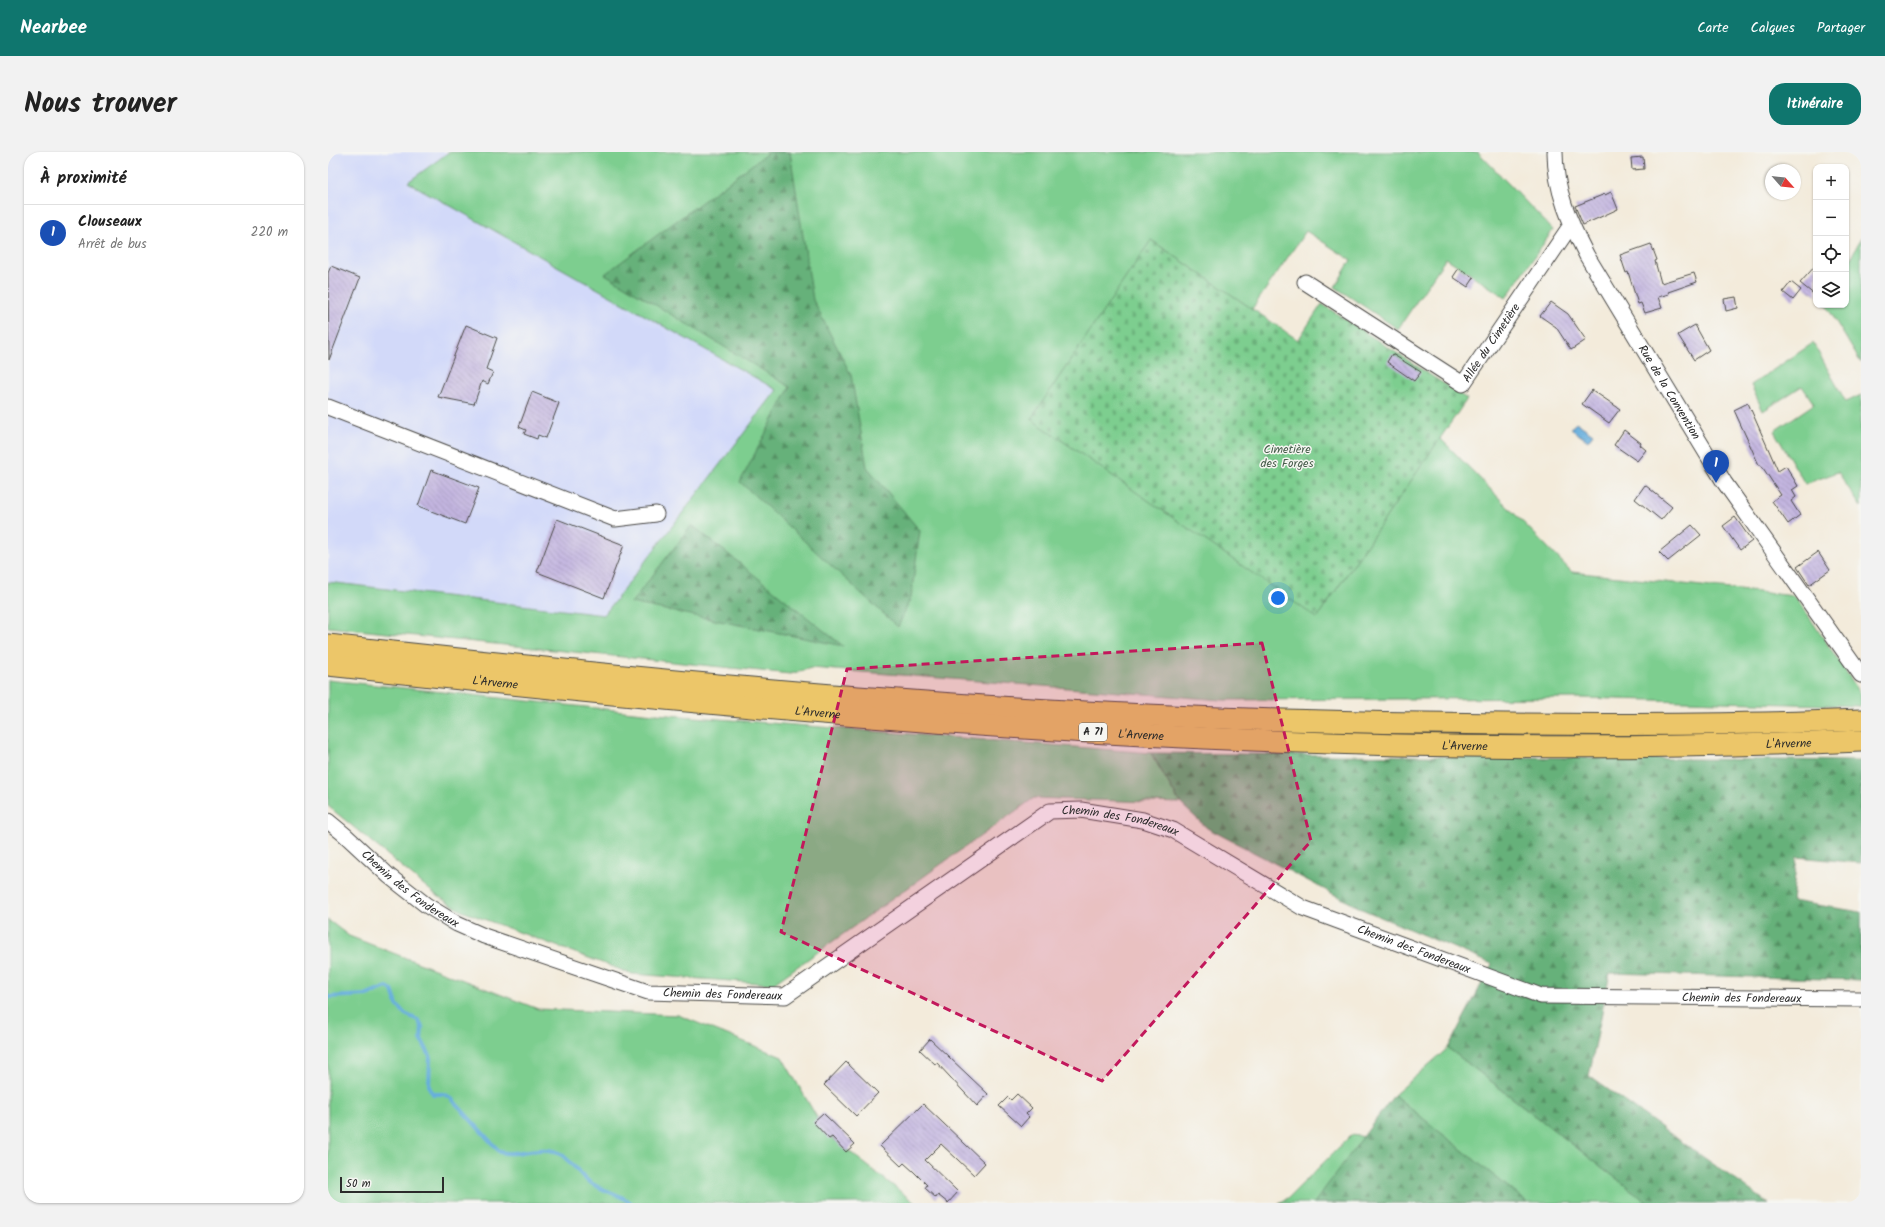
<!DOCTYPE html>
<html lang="fr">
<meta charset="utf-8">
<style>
:root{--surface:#fff;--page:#f2f2f2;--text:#222;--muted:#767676;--line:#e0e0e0;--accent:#0f766e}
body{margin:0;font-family:Kalam,sans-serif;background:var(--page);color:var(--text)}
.controls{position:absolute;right:12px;top:12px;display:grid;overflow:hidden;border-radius:8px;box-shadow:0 1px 3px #0004}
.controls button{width:36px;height:36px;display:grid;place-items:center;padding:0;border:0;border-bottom:1px solid var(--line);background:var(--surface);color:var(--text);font:20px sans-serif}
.compass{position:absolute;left:1437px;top:12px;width:36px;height:36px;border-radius:50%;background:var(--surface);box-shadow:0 1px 3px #0004;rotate:117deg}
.scale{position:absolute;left:12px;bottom:10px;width:104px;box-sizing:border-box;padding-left:4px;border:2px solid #2b2b2b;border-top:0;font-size:11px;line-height:14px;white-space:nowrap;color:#2b2b2b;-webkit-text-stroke:3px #f6f6f2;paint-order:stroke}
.you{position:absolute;left:950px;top:446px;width:14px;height:14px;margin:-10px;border:3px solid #fff;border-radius:50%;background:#1a73e8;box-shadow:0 0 0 6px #1a73e833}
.badge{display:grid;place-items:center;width:26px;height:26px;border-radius:50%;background:var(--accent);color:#fff;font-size:13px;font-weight:700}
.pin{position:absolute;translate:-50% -33px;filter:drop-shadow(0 1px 2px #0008)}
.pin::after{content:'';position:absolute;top:21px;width:14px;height:12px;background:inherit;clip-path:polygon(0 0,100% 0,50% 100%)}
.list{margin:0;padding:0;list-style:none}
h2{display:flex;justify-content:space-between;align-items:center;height:52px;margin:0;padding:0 16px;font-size:17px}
h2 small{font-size:13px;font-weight:400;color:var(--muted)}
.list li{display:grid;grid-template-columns:26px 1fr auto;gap:12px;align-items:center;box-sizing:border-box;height:56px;padding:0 16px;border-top:1px solid var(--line)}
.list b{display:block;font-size:15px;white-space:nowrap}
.list p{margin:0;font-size:13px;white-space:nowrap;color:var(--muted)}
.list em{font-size:13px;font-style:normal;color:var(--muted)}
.icon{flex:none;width:22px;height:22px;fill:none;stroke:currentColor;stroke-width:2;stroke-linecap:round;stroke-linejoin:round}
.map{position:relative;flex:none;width:1533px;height:1051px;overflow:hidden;border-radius:16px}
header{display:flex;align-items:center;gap:24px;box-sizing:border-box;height:56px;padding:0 20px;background:var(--accent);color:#fff}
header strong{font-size:19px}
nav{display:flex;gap:22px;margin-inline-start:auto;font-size:14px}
.intro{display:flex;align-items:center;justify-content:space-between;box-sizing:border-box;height:96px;padding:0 24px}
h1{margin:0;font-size:28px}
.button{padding:10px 18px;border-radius:16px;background:var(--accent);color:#fff;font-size:14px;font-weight:700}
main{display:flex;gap:24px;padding:0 24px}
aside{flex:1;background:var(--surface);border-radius:16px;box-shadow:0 1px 3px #0004}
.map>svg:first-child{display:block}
.built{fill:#d2d9f9}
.grass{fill:#7dce8f;stroke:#547c5d}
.forest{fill:url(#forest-firs);stroke:#486e52}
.cemetery{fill:url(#cemetery-stones);stroke:#547c5d}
.water{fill:url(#water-ripples);stroke:#486c84}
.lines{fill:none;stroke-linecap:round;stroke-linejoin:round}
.stream{stroke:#66aedd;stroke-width:4}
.building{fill:url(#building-back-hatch)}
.minor-casing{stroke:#494845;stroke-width:17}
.highway-casing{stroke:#494845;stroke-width:23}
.minor{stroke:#fff;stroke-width:15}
.highway{stroke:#ecc669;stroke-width:21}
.marked{fill:#c2185b;fill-opacity:0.2;stroke:#c2185b;stroke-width:3;stroke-dasharray:8 5;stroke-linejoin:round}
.labels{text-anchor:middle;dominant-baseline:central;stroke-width:3;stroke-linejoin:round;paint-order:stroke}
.shield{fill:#f6f6f2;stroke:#686867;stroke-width:1}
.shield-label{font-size:11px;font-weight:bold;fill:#2b2b2b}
.street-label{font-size:12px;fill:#2b2b2b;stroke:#f6f6f2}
.park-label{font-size:12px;fill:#445c49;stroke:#f6f6f2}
</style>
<header>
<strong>Nearbee</strong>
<nav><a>Carte</a><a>Calques</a><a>Partager</a></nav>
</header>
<div class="intro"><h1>Nous trouver</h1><a class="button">Itinéraire</a></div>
<main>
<aside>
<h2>À proximité<small></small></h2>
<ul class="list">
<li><span class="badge" style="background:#1a4fb4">1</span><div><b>Clouseaux</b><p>Arrêt de bus</p></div><em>220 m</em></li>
</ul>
</aside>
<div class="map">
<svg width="1533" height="1051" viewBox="0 0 1533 1051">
<defs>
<pattern id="forest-firs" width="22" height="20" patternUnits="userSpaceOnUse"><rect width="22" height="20" fill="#66b17a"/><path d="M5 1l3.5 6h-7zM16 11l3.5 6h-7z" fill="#549064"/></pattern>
<pattern id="cemetery-stones" width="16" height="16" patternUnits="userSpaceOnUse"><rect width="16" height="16" fill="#7dce8f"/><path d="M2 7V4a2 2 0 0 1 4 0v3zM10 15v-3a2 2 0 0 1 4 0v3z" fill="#6cb17c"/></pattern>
<pattern id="water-ripples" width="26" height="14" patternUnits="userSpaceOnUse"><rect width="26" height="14" fill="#66aedd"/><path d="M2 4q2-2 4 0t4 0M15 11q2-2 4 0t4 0" fill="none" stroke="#548eb3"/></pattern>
<pattern id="building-back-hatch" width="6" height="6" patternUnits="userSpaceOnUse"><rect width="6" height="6" fill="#c3b5e0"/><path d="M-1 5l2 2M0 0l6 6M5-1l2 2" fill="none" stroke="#9f93b6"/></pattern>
</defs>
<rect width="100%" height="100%" fill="#f6f6f2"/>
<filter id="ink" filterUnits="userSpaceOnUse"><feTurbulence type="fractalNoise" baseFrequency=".025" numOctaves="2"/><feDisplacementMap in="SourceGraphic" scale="8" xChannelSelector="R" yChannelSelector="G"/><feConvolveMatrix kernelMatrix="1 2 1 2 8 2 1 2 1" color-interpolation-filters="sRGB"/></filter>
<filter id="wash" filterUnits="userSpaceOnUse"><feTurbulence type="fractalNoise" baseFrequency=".012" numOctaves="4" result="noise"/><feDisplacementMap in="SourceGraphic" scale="16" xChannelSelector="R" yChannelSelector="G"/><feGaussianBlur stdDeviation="0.9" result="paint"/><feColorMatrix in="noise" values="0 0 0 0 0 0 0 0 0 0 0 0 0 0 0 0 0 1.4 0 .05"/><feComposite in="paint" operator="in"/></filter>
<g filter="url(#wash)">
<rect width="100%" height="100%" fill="#f3ebdb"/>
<polygon class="built" points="0,0 121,0 81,30 450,238 276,464 0,430"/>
<g class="grass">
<polygon points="121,0 1150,0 1225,78 1178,146 1118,106 1070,177 1007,135 1023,108 978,79 924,157 823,88 989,466 1112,286 1244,420 1467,444 1533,542 1533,554 1253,546 894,548 483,516 462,522 0,475 0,430 276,463 449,238 80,30"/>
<polygon points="1533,86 1533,211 1498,153 1518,153 1518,115"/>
<polygon points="1485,191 1518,250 1533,243 1533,355 1510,320 1477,332 1446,279 1486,252 1474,234 1435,259 1423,233"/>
<polygon points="0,528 315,561 823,601 852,651 706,646 445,832 304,822 134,759 108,743 0,654"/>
<polygon points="0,768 21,784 210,857 350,863 454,905 498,981 587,1051 0,1051"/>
<polygon points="1120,896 1320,1051 951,1051 960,1046 1023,983 1101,993 1149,1010 1066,943"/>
</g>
<g class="forest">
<polygon points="441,0 462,0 485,148 523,223 539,315 592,379 583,445 570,475 412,330 462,235 277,122"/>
<polygon points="364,373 515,494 303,451"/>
<polygon points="823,601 1533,609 1533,711 1469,705 1464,749 1533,760 1533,828 1282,821 1261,924 1440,1051 1320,1051 1120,896 1164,812 1036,758 879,676 852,651"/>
<polygon points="1066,943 1200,1051 986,1051"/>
</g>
<polygon class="cemetery" points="823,88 970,188 994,152 1139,247 989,466 703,267"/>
<polygon class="water" points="1248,270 1265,282 1260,289 1243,277"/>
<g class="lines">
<path class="stream" d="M0 845 39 843 59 835 64 838 69 853 77 862 90 868 94 875 93 887 102 904 101 935 105 942H115L122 945 172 1000C188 1005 206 994 226 999 238 1002 249 1020 260 1029 273 1039 291 1041 303 1051"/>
</g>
<g id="blocks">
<g class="building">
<polygon points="1315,5 1316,17 1304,18 1303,6"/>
<polygon points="1283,40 1290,57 1255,73 1247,54 1277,42 1277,43"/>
<polygon points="1323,92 1329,108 1327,109 1333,131 1366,121 1369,130 1340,140 1341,142 1330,145 1334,156 1317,161 1313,151 1310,152 1300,120 1298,121 1292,103"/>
<polygon points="1488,113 1488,144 1472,131"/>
<polygon points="3,114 32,126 1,208 0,121"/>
<polygon points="1131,116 1146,126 1140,135 1125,125"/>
<polygon points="1463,130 1473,138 1465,148 1455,140"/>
<polygon points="1408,145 1410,156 1398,159 1396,147"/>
<polygon points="1223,150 1240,162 1258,188 1243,198 1228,175 1212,164"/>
<polygon points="138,173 169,186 158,217 165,220 160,232 154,229 146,252 110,245"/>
<polygon points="1367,173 1381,198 1366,208 1350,183"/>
<polygon points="1064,202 1093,220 1086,229 1059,210"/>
<polygon points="1264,238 1292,257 1281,271 1254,252"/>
<polygon points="204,240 231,251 218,286 210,283 209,287 196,282 198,278 191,275"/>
<polygon points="1420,251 1450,319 1458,314 1470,334 1464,338 1468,345 1463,349 1472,363 1460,372 1444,349 1453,343 1433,313 1431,313 1406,258"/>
<polygon points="1296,278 1313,291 1312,293 1318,298 1309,309 1286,293"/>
<polygon points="103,318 151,336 137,372 90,354"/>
<polygon points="1317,333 1344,355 1333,368 1307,347"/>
<polygon points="1407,365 1424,389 1412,398 1395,374"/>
<polygon points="229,367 296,393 276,446 209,420"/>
<polygon points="1364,373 1373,383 1340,409 1331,400"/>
<polygon points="1490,400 1502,418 1481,433 1469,415"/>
<polygon points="602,887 660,942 649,954 609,911 607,912 592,898"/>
<polygon points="518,910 550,941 528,964 496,933"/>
<polygon points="689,942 704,956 698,962 701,965 693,974 671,954 680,945 683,948"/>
<polygon points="595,952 657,1011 646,1023 613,992 597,1008 630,1040 620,1051 610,1043 608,1046 597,1036 599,1033 586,1020 576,1011 573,1014 552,994"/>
<polygon points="495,961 527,992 518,1000 504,985 501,987 485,970"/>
</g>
</g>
</g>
<g filter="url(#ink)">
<use href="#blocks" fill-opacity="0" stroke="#494845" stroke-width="1"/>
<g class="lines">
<defs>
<g id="minor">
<path id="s1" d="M1227 0C1227 38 1242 71 1259 104L1396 330 1533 523"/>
<path id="s2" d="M977 130 1135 232 1243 73"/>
<polyline points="0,255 287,367 328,362"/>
<path id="s3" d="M0 669 17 683 61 724 98 753 129 772 156 784 320 840 457 844 722 659 753 658 815 668 845 678 975 756 1213 844 1533 847"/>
</g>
<g id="highway">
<path d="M0 493C177 512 353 531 530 545 746 562 962 571 1178 572 1296 573 1415 573 1533 568"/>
<path id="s4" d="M0 513C177 532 353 550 530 564 863 591 1199 603 1533 589"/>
</g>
</defs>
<use href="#minor" class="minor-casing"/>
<use href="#highway" class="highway-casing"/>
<use href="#minor" class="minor"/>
<use href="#highway" class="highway"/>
</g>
</g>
<path class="marked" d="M934 491 983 689 774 929 453 780 519 517Z"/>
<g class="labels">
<rect class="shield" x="751" y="571" width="28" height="18" rx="3"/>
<g class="shield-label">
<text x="765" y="580">A 71</text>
</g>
<g class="street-label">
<text stroke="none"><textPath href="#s2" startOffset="238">Allée du Cimetière</textPath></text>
<text stroke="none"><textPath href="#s1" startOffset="269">Rue de la Convention</textPath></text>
<text stroke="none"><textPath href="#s4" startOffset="168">L'Arverne</textPath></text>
<text stroke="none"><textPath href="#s4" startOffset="492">L'Arverne</textPath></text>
<text stroke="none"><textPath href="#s4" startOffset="816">L'Arverne</textPath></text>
<text stroke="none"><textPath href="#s4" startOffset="1464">L'Arverne</textPath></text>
<text stroke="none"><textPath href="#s4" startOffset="1140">L'Arverne</textPath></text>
<text stroke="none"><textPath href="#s3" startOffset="900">Chemin des Fondereaux</textPath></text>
<text stroke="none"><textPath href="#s3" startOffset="107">Chemin des Fondereaux</textPath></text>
<text stroke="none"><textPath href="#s3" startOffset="1224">Chemin des Fondereaux</textPath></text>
<text stroke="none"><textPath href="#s3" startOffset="443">Chemin des Fondereaux</textPath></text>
<text stroke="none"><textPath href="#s3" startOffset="1560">Chemin des Fondereaux</textPath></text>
</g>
<g class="park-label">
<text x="959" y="297">Cimetière<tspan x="959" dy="14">des Forges</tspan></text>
</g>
</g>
</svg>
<div class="controls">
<button>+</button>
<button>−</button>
<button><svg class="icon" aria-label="locate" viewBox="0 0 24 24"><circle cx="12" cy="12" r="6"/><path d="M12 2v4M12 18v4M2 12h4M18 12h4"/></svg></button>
<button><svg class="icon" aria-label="layers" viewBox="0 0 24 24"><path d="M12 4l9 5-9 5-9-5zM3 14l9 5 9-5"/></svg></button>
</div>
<svg class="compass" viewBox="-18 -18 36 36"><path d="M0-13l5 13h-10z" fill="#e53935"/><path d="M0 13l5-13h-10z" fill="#767676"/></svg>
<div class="scale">50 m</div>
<div class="you"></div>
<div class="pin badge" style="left:1388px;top:331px;background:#1a4fb4">1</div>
</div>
</main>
